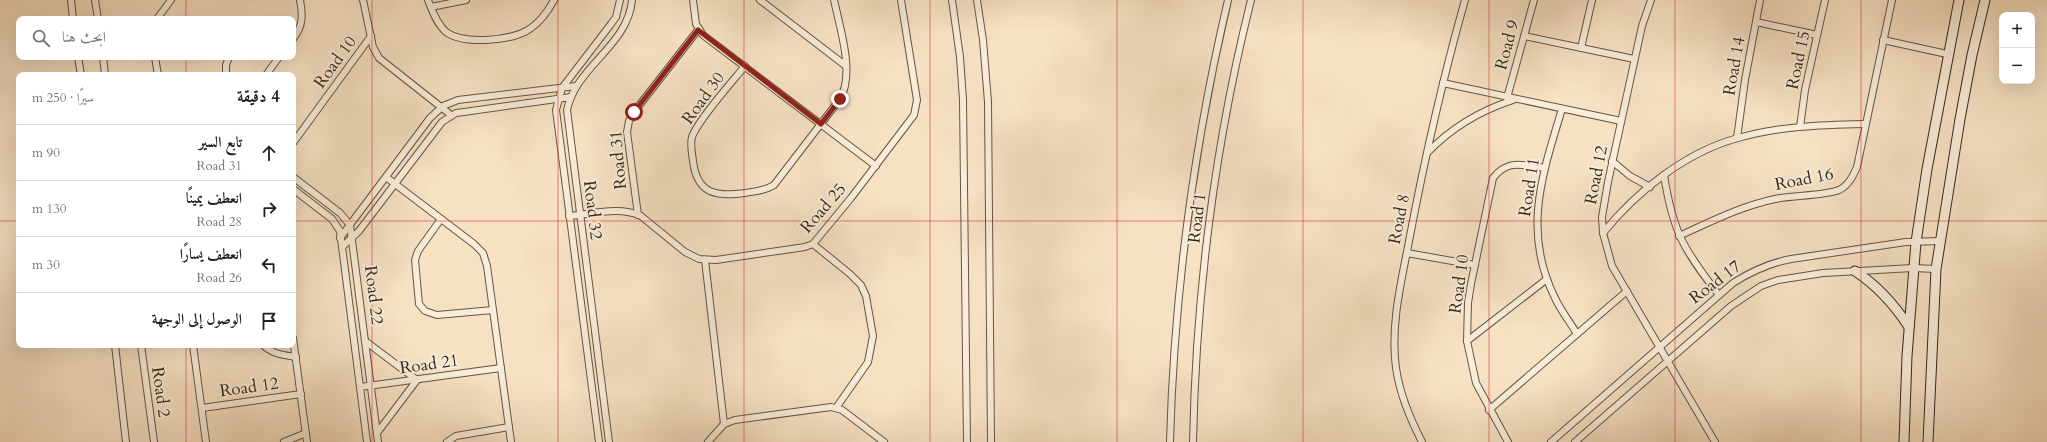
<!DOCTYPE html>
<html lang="ar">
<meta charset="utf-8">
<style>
:root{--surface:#fff;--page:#f2f2f2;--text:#202124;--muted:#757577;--line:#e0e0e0}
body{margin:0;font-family:Cardo,Amiri,serif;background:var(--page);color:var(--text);direction:rtl}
.controls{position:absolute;right:12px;top:12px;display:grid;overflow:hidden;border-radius:8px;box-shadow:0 4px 16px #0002}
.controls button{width:36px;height:36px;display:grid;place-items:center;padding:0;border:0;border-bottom:1px solid var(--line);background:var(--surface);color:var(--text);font:20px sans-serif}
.stop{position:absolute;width:12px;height:12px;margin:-9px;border:3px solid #8f2418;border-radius:50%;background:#fff}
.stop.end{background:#8f2418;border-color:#fff;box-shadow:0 1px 4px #0008}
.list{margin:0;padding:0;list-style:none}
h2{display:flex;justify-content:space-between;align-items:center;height:52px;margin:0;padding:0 16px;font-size:17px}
h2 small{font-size:13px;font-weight:400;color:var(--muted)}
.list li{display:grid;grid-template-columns:26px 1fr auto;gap:12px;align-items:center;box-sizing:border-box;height:56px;padding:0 16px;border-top:1px solid var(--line)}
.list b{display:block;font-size:15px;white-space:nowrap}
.list p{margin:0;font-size:13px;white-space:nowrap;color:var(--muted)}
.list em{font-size:13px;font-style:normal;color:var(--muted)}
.icon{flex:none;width:22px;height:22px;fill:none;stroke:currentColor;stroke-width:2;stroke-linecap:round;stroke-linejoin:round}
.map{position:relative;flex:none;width:2047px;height:442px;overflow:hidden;direction:ltr}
.search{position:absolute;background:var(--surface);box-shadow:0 4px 16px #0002;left:16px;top:16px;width:280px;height:44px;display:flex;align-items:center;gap:10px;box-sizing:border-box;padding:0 14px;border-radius:8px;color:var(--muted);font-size:15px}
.panel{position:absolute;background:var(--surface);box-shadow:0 4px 16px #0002;left:16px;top:72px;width:280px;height:276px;border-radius:8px;direction:rtl}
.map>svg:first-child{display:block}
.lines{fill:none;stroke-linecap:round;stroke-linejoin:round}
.street-casing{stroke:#645445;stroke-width:8}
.secondary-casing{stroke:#34251b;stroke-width:11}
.street{stroke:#f9ecd8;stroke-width:6}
.secondary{stroke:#f9ecd8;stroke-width:9}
.route{stroke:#8f2418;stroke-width:5}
.grid{fill:none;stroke:#d62828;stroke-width:1;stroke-opacity:0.55}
.labels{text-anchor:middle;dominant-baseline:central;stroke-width:4;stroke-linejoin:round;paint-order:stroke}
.street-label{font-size:17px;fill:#34251b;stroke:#f9ecd8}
</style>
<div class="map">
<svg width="2047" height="442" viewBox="0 0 2047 442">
<rect width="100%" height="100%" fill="#f6e1c3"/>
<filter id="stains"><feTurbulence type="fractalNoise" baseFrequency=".005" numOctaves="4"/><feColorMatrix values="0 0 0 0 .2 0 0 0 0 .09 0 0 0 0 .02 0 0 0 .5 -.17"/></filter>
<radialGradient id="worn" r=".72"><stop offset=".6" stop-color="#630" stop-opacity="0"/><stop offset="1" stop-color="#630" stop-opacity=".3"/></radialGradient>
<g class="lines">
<defs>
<g id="street">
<polyline points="71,0 73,19"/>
<polyline points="95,0 98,19"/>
<polyline points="363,0 373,47 379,58 451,115"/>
<path d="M428 0C432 11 437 24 446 32 464 45 514 41 531 28 541 21 548 11 554 0"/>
<polyline points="693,0 696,24 703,35 876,166"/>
<polyline points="760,0 846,66"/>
<polyline points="952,0 960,57 963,100 967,442"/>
<polyline points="977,0 983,40 988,102 991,442"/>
<polyline points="1651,0 1642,26 1608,182 1602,217 1603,233 1612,266 1715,442"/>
<polyline points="431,7 466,0"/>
<polyline points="157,19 171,0"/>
<polyline points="1756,22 1817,35"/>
<polyline points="1524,36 1634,59"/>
<path d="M293 39C303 26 303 16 300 0"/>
<polyline points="1883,40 1947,54"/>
<polyline points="1581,48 1592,0"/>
<polyline points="78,57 81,75"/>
<polyline points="103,57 105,75"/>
<polyline points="155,57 158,75"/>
<path d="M745 66C732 82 698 120 692 137 690 145 692 153 693 161 697 194 716 197 745 193 756 191 765 191 774 185L840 99C855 74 840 28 834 0"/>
<polyline points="226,75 226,65 229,57"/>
<polyline points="266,75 279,57"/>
<polyline points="1443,83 1621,121"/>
<polyline points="1507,98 1534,0"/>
<path d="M1562 109C1542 175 1522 232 1555 298 1561 311 1570 322 1577 334"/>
<polyline points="1800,127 1805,90 1825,0"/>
<polyline points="1737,138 1745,80 1760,0"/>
<polyline points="293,143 371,36"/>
<path d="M1427 153C1452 127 1479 111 1513 100"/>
<polyline points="1612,161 1630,176 1650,187"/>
<path d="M1664 175C1673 233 1684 250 1719 295"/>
<polyline points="293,177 340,213 350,225 378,442"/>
<polyline points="386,177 474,244 483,253 487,266 511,442"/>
<polyline points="293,189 332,219 340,231 367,442"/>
<polyline points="638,215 627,132 629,121 634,112 698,30"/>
<path d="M569 216C593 214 619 206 641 216L685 252 699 259 716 260 805 247 813 244 851 198 914 115 917 100 901 0"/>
<polyline points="441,219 418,251 415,260 419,304 425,311 437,315 493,310"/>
<path d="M1603 233C1637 191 1686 152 1738 138 1780 126 1822 125 1865 124"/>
<path d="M1679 236C1710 222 1741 206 1775 199 1793 195 1824 196 1839 190 1849 185 1853 176 1857 167L1892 0"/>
<polyline points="340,238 430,118 443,106 458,100 576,86"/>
<polyline points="813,244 850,274 861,285 866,296 873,336 868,362 836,408"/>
<polyline points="342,247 359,231 442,122 456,113 464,112 571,97"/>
<polyline points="1407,253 1475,265"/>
<polyline points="705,260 724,424"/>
<polyline points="293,338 307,442"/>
<polyline points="365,341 417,380 377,433"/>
<polyline points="1467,341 1547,279"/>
<polyline points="115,345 126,442"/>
<polyline points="141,345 154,442"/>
<polyline points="193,345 206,442"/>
<path d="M263 345C272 354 283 355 296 357"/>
<polyline points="360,387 501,368"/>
<polyline points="202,408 301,394"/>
<polyline points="1489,410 1627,291"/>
<polyline points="284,442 306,433"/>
<polyline points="447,442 456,436 509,427"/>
<polyline points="599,442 556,110 562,88 611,24 616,17 620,0"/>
<path d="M609 442 567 110C576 66 628 46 632 0"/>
<polyline points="708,442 724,424 735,420 831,407 842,410 884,442"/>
<path d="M1170 442C1174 293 1194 145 1228 0"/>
<path d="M1193 442C1196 294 1215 144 1251 0"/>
<path d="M1422 442C1410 418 1400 395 1396 368 1390 324 1402 279 1410 236 1425 157 1443 78 1465 0"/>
<path d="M1508 442 1476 383 1467 341 1468 303 1471 284 1493 178C1508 159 1522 165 1544 168"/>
<path d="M1551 442 1733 283C1752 271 1769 263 1791 259L1906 242 1941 241"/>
<polyline points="1575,442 1731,306 1761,286 1778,280 1823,273 1913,268 1936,269"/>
</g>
<g id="secondary">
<path d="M1855 271C1878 286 1894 304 1909 327"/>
<polyline points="1904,442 1907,356 1916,242 1927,169 1959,0"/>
<polyline points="1928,442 1936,269 1960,119 1972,55 1985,0"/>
</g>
</defs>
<use href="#street" class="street-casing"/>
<use href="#secondary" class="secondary-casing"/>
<use href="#street" class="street"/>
<use href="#secondary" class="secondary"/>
</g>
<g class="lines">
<polyline class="route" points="634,112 698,30 821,124 840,99"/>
</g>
<path class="grid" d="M186 0V19M372 0V442M558 0V442M744 0V442M930 0V442M1117 0V442M1303 0V442M1489 0V442M1675 0V442M1861 0V442M186 57V75M0 221H19M293 221H2047M186 345V442"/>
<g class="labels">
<g class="street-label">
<text transform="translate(1507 45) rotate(-75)">Road 9</text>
<text transform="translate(1798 60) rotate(-78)">Road 15</text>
<text transform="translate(335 62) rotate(-54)">Road 10</text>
<text transform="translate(1734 66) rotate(-80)">Road 14</text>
<text transform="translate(703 98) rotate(-54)">Road 30</text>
<text transform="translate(618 160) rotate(-95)">Road 31</text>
<text transform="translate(1596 175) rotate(-79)">Road 12</text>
<text transform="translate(1804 179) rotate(-11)">Road 16</text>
<text transform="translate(1529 187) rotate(-81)">Road 11</text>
<text transform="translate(823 208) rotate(-49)">Road 25</text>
<text transform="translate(593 210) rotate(83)">Road 32</text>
<text transform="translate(1197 218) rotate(-83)">Road 1</text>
<text transform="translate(1399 219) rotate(-79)">Road 8</text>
<text transform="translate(1715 282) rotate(-37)">Road 17</text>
<text transform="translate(1459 284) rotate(-82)">Road 10</text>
<text transform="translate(374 295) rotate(83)">Road 22</text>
<text transform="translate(429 364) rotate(-8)">Road 21</text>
<text transform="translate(249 387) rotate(-8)">Road 12</text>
<text transform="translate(161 392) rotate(82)">Road 2</text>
</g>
</g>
<rect width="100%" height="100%" filter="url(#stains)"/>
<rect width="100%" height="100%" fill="url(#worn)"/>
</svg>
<div class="controls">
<button>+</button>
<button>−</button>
</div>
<div class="stop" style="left:634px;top:112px"></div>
<div class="stop end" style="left:840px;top:99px"></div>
<div class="search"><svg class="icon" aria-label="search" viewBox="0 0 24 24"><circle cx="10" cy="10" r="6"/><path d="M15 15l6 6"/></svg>ابحث هنا</div>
<section class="panel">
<h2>4 دقيقة<small>سيرًا · 250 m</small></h2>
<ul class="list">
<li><svg class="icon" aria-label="ahead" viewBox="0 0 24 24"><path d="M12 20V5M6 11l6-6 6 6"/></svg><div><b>تابع السير</b><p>Road 31</p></div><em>90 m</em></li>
<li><svg class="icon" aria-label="right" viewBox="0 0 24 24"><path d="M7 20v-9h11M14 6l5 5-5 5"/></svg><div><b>انعطف يمينًا</b><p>Road 28</p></div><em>130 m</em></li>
<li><svg class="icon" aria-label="left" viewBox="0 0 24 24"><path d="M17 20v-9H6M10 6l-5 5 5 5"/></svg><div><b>انعطف يسارًا</b><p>Road 26</p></div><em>30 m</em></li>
<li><svg class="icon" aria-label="arrive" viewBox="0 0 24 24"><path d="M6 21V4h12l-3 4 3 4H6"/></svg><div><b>الوصول إلى الوجهة</b></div></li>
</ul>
</section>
</div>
